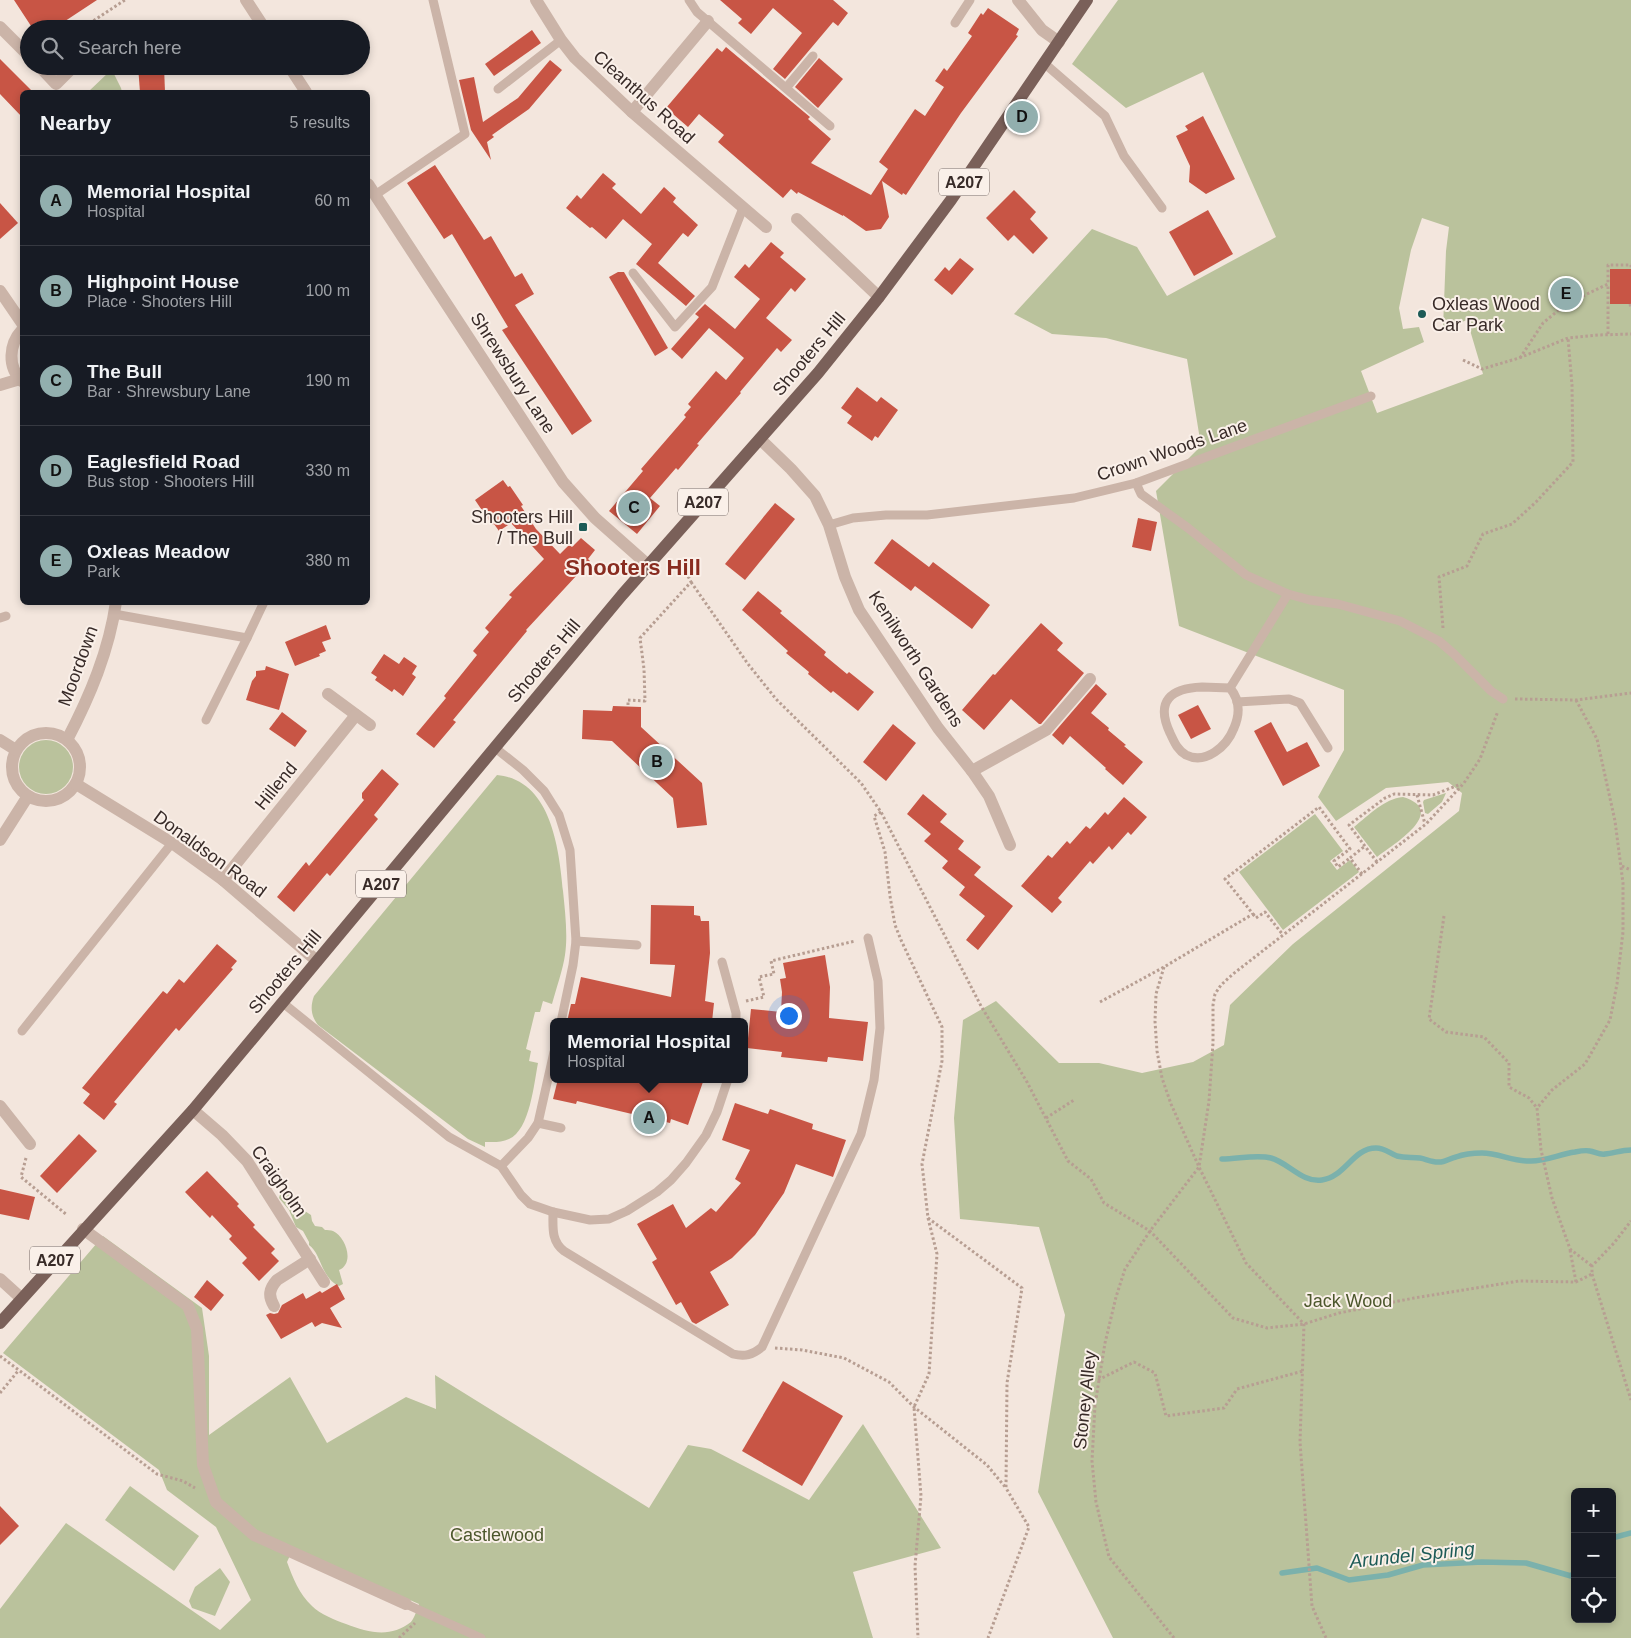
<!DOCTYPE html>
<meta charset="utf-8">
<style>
:root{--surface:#171b24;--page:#20242c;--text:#f1f3f6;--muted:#9ea1a6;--line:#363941;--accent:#92afae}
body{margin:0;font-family:Helvetica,sans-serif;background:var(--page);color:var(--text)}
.controls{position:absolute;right:15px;bottom:15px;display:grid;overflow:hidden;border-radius:8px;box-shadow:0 2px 8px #0003}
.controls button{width:45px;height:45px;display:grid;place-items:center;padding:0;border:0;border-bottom:1px solid var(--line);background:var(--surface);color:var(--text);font:25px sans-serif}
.you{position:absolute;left:788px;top:1015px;width:18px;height:18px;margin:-12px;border:4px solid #fff;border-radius:50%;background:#1a73e8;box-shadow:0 0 0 8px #1a73e833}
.badge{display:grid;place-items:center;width:32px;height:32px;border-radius:50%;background:var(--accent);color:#111;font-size:16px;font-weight:700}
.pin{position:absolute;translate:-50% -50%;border:2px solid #fff;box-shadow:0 1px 5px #0006}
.popup{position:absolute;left:550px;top:1018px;width:198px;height:65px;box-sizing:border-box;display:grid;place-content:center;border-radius:8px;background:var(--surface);filter:drop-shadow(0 1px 4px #0005);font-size:16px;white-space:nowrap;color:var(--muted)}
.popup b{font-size:19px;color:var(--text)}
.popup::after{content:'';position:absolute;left:50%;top:100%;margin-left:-10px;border:10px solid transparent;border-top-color:var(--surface)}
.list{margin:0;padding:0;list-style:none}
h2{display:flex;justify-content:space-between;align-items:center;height:65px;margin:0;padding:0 20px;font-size:21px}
h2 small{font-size:16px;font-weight:400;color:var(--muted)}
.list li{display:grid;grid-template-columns:32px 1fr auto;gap:15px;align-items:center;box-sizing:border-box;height:90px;padding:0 20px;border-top:1px solid var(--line)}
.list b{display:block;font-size:19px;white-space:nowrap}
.list p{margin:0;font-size:16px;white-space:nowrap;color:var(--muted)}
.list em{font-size:16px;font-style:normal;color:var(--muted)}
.icon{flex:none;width:28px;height:28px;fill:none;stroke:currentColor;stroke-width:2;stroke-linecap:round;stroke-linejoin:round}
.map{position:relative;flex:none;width:1631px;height:1638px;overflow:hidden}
.search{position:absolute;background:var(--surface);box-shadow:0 2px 8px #0003;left:20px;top:20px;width:350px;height:55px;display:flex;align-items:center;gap:12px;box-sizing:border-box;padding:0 18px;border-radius:28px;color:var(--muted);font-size:19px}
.panel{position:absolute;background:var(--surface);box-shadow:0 2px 8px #0003;left:20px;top:90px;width:350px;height:515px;border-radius:8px}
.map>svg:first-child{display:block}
.green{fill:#bac29c;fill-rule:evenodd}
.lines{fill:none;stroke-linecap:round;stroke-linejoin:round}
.stream{stroke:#7bb1ac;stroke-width:5.5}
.building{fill:#c85545}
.path{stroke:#b79e92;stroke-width:3;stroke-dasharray:2.5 2.5;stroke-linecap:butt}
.lane{stroke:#cbb4a8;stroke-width:9}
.street{stroke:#cbb4a8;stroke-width:12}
.primary{stroke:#7a6059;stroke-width:12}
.poi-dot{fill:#1d5b57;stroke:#faf0e9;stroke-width:2}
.labels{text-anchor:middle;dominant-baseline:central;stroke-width:4;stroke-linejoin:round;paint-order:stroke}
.shield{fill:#faf0e9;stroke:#726662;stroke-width:1}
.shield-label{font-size:16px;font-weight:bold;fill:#382b28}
.street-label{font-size:18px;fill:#382b28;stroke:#faf0e9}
.poi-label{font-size:18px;fill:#382b28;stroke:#faf0e9;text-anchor:start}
.park-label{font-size:18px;fill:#4c572c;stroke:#faf0e9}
.water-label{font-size:19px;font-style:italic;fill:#1d5b57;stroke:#faf0e9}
.district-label{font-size:22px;font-weight:bold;fill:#892c20;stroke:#faf0e9}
</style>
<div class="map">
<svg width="1631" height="1638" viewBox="0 0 1631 1638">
<rect width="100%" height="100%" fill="#f3e6dd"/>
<g class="green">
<path d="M1118 0H1631V1638H1113L1038 1492 1065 1315 1039 1227 960 1219 954 1118 963 1020 996 1001 1059 1063H1099L1142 1073 1193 1062 1224 1045 1230 1005 1293 944 1459 811 1462 793 1448 782 1386 788 1336 821 1318 797 1344 750V690L1179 626 1156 491 1201 446 1187 359 1106 338 1052 334 1014 314 1092 229 1137 247 1167 296 1276 237 1203 72 1126 108 1072 64ZM1422 218 1449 227 1446 251 1443 329 1467 320 1483 374 1377 413 1361 371 1424 342 1419 327 1403 329 1399 308 1411 250ZM1575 1492H1612V1619H1575Z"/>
<polygon points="103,66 110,66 121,88 122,92 88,92 109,72"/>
<circle cx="46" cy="767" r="27"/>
<path d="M497 775C551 780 559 848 563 891 565 911 568 935 565 955 563 969 556 989 552 1004L543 1001 540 1012H535L526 1049 531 1051 529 1061 538 1063C534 1083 530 1130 509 1139 501 1143 492 1142 485 1142V1147L468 1139 318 1025C311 1016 310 1007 314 996Z"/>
<polygon points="1446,793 1442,802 1428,814 1425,813 1423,802 1424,800"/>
<path d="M1403 797C1449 811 1394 844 1377 857L1354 827C1369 815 1384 799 1403 797Z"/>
<polygon points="1315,814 1343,851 1330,861 1337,870 1350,860 1359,872 1283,930 1239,872"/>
<path d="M281 1190H292L297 1206 311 1215 312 1221 315 1226 322 1227 325 1230C327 1230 331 1230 333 1231 346 1237 355 1263 339 1270L343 1284 339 1286C321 1278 321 1253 309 1245V1242L303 1231 296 1227 289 1210 279 1198Z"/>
<path d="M103 1236 202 1308 209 1356V1435L290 1377 327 1443 406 1397 436 1409 435 1375 649 1508 688 1445 711 1449 809 1500 863 1424 941 1548 853 1572 873 1638H0V1609L66 1523 220 1630 251 1600 216 1527 167 1490 159 1470 3 1353ZM293 1549 419 1604C417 1609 415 1617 411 1622 391 1638 369 1633 346 1624 335 1620 320 1614 312 1606 299 1594 293 1578 287 1562Z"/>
<polygon points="130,1486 199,1536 174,1571 105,1520"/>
<polygon points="220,1568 230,1582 215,1616 192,1608 189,1601 195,1587"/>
</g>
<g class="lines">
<g class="stream">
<path d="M1222 1159C1238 1159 1257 1154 1271 1158 1289 1163 1302 1183 1322 1180 1345 1177 1353 1148 1376 1148 1385 1148 1389 1153 1397 1156 1405 1158 1412 1157 1420 1158 1426 1159 1431 1162 1438 1162 1444 1163 1450 1158 1456 1157 1464 1154 1473 1153 1482 1153 1499 1153 1514 1162 1531 1161 1546 1161 1560 1154 1575 1152 1580 1151 1586 1150 1590 1151 1595 1152 1600 1155 1605 1154 1614 1153 1622 1150 1631 1150"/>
<polyline points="1612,1538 1631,1533"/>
<polyline points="1282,1573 1317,1568 1349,1580 1388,1575 1423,1565 1482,1562 1526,1563 1571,1576 1575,1572"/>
</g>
</g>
<g class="building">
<polygon points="14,0 97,0 53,29 41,29 37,22 31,26"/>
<polygon points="720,0 833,0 848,13 838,26 833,22 785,79 773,69 802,33 773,8 751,34 738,23 742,19"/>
<polygon points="988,8 1019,29 1016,35 1018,36 961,113 906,195 903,193 902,195 882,181 889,217 881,229 866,231 843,215 843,216 798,192 797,194 791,189 783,198 718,142 724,135 699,114 688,127 666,108 717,48 722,52 726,47 810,117 808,119 831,139 811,163 871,195 888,169 879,162 915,109 925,116 944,87 935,81 944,68 947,71 972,36 968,33 981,13 983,15"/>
<polygon points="532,30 541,43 494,76 485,64"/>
<polygon points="819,58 843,79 818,108 795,87"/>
<polygon points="0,59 33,92 22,92 22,117 0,94"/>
<polygon points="550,60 562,70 529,109 492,135 494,137 487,142 491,160 471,130 459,80 474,77 483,122 518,98"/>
<polygon points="138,66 164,66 165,92 140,92"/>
<polygon points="1203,116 1235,179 1206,194 1189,182 1190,166 1176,136 1188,130 1185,126"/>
<polygon points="435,165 484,240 491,236 515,277 522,273 534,294 515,305 592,421 572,435 502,330 508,327 452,234 444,239 407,183"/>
<polygon points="603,173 616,184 612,188 641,214 664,187 676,198 673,202 698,225 688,237 683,233 658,263 695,296 686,306 636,264 652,244 623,219 606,239 592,227 590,228 566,208 577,195 581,199"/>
<polygon points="1014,190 1036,212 1030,219 1048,238 1033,254 1014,235 1008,241 986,218"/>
<polygon points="0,203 18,223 0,239"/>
<polygon points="1208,210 1233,254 1194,276 1169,232"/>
<polygon points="771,242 784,253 780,257 806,279 795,292 791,288 766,318 792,340 781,352 777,348 740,392 741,393 697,444 699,445 678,470 676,468 650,498 660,506 637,534 609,511 643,471 641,469 686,417 684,415 691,407 688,404 716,371 726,380 744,358 709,328 682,359 671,349 699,317 695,314 705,304 735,329 760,299 734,277 745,264 749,268"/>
<polygon points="960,258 974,269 952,295 934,280 945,267 949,271"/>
<rect x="1610" y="269" width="21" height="35"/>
<polygon points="618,272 624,272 668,348 655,356 609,277"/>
<polygon points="857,387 877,402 881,397 898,410 878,438 875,436 872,441 847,423 852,416 841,408"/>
<polygon points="503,480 508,487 510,486 523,505 521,506 536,529 560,554 569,545 572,547 581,538 595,550 588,559 590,561 526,630 527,631 453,720 456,722 434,748 416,734 446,698 444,696 477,655 473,651 489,632 485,628 512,597 509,595 544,559 511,523 499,531 494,524 492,525 475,500"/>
<polygon points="775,503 795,519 745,580 725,564"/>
<polygon points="1138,518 1157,522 1151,551 1132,547"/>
<polygon points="892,539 929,567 933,562 990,605 972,629 915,586 911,591 874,563"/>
<polygon points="758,591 782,611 780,613 826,652 824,655 847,674 849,672 874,692 858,711 833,691 831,693 808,674 809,672 786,653 788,651 742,610"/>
<polygon points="1041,623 1063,643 1057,650 1084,673 1041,724 1039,724 1011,699 984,730 962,710 993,674 995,675"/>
<polygon points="326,625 331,639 322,642 326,651 319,654 320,656 295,666 285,642"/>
<polygon points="384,654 399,664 404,657 417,666 412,674 416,677 403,696 394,689 392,692 375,680 377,677 371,673"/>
<polygon points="266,666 289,674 279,710 246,700 252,681 256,676 256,671 265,670"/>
<polygon points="1096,684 1107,694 1091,713 1109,728 1108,730 1126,745 1124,746 1143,762 1123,785 1105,769 1106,768 1070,736 1063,745 1052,735"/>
<polygon points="1198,705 1211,729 1191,739 1178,715"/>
<polygon points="613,706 641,707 641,727 702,783 707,825 677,828 673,798 612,741 582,739 583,710 612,711"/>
<polygon points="282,712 307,731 295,747 269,729"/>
<polygon points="1271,722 1287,752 1307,742 1320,766 1283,786 1254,731"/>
<polygon points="893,724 916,743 886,781 863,762"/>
<polygon points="382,769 399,784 374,815 378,819 330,876 327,873 294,912 277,897 306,862 309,866 364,800 362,798 362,793"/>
<polygon points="923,794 947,814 940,822 964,841 958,849 981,867 974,875 1013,906 978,950 966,940 985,916 959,895 965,887 942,868 948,861 924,841 931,834 907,814"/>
<polygon points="1124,797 1147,817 1131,835 1128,832 1112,850 1109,846 1093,864 1090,861 1058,898 1062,902 1052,913 1021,886 1048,855 1052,858 1067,841 1070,844 1086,826 1090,829 1105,812 1108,815"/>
<polygon points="651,905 694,906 694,915 700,916 701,921 709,921 710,953 705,1001 714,1003 712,1022 567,1022 571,1004 575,1004 581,977 671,997 675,965 650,964"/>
<polygon points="217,944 237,961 231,968 233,969 179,1031 176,1028 114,1102 117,1104 104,1120 83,1103 90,1094 82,1088 163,991 167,994 179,979 184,983"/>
<polygon points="825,955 830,987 829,1018 868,1022 863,1061 828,1057 827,1062 781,1057 782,1052 747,1048 751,1009 781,1012 782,992 780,979 786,978 783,963"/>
<polygon points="558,1079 704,1079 688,1125 671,1119 670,1123 577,1101 576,1104 553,1099"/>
<polygon points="735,1103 768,1114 770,1109 813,1124 812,1129 846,1140 833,1177 796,1164 784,1193 755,1235 732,1258 710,1272 729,1305 696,1324 692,1322 681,1302 676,1305 652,1262 657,1259 637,1224 673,1204 686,1228 711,1208 716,1212 741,1183 735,1179 750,1150 722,1140"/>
<polygon points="79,1134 97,1151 57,1193 40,1176"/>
<polygon points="207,1171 239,1204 237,1206 255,1225 253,1227 275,1249 271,1253 279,1261 259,1281 242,1263 247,1258 229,1239 232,1236 212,1215 210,1218 185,1192"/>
<polygon points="0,1189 35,1197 29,1220 0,1214"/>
<polygon points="207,1280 224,1295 211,1311 194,1297"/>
<polygon points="337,1284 345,1299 330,1308 342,1328 322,1323 315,1327 312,1322 281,1339 266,1315 270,1313 274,1314 278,1313 282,1305 303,1293 306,1299 320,1291 322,1293"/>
<polygon points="783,1381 843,1416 802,1486 742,1451"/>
<polygon points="0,1506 19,1526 0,1545"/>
</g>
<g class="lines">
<g class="path">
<polyline points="81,29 125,0"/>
<polyline points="1630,304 1631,308"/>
<polyline points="1608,334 1608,284"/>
<polyline points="1520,358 1543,323 1566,304 1608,284 1608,265 1631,265 1631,269"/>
<polyline points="1463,360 1482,369 1519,358 1568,338 1598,335 1631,334"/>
<polyline points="691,582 748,664 776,699 861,783 881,812 981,1006 1027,1082 1068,1161 1091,1179 1104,1203 1150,1231 1233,1318 1267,1328 1304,1324 1339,1313 1414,1298 1519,1281 1576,1282 1592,1274 1592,1266 1614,1243 1631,1221"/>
<polyline points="1443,628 1439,577 1467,566 1483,534 1512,524 1536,502 1573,462 1572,385 1568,338"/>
<polyline points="1515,699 1576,700 1631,693"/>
<polyline points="1576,700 1597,739 1615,821 1623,883 1623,932 1617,984 1610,1020 1585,1064 1552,1090 1537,1108 1541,1150 1552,1198 1570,1249 1592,1266"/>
<polyline points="628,705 628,700 645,701 644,669 640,638 691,582 682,564 677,559"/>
<polyline points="1417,795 1425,824"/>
<polyline points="881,812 874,816 885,852 890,896 895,925 901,940 942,1027 942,1061 922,1164 928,1218 937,1254 929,1374 914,1407 921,1496 915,1566 918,1638"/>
<polyline points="1377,862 1349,825 1385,798 1394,794 1433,795 1461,784"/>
<polyline points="1622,866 1631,870"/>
<polyline points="1362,874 1350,858 1365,846"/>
<polyline points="1253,914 1256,918 1265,912 1283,935"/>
<polyline points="1444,916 1429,1019 1446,1032 1484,1037 1509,1063 1509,1087 1529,1098 1537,1108"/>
<polyline points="1164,967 1156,994 1155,1021 1157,1051 1162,1078 1171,1104 1199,1167 1246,1263 1304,1324 1300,1442 1312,1606 1326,1638"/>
<polyline points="746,1001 764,997 759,977 774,974 771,961 855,941"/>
<polyline points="1100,1002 1164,967 1253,914 1225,879 1319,807 1350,849 1334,861 1338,867 1350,858"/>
<polyline points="1046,1118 1074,1100"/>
<polyline points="26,1158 21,1177 67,1215"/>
<polyline points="928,1218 1022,1288 1007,1383 1006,1488 1029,1527 988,1638"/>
<polyline points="1570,1250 1576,1282"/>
<polyline points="1592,1274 1631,1400"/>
<polyline points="775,1348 802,1350 844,1358 889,1382 914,1407 987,1465 1006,1488"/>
<polyline points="0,1356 157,1474 183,1481 195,1488"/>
<polyline points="1098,1380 1134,1362 1155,1373 1166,1416 1224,1408 1237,1389 1303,1371"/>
<polyline points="0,1393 18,1371"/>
<polyline points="399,1638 415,1623"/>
<polyline points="1174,1638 1109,1557 1096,1502 1092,1461 1095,1405 1105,1343 1116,1297 1125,1269 1150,1231 1199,1167 1209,1101 1213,1043 1213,1005 1215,994 1221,985 1233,974 1426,824 1464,783 1480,759 1498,711"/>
</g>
<g class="lane">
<polyline points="689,0 697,12 830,126"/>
<polyline points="955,23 970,0"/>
<polyline points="1044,63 1105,116 1124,156 1162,208"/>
<polyline points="786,88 813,56"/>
<polyline points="498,89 561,40"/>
<polyline points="375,195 465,134 433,0"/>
<polyline points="633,273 675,327 712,287 743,208"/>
<polyline points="1136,483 1141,494 1188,528 1246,575 1288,594 1310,600 1338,604 1400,621 1439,641 1454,654 1491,691 1503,699"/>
<polyline points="829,525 853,518 886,515 927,515 1074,498 1136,483 1371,396"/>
<polyline points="114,614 247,638 264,602"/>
<polyline points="0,618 6,616"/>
<path d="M1202 687 1230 688C1240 700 1240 714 1234 728 1227 746 1206 765 1186 755 1177 750 1174 741 1170 733 1155 701 1171 688 1202 687Z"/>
<polyline points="1230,688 1288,594"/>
<polyline points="1237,702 1289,699 1300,703 1328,748"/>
<polyline points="206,720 247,638"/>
<polyline points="494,747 523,770 544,791 559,815 570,850 576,941 573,965 561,1022"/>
<polyline points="576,941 637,945"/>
<polyline points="722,962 736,1013 736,1022"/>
<polyline points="283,1003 449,1137 501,1166 521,1195 530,1204 553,1212 590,1220 609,1219 627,1211 657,1192 671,1180 686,1163 706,1135 717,1112 728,1079"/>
<polyline points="22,1031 172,843"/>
<polyline points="538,1123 561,1128"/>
<polyline points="501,1166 528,1138 538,1123 554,1052"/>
<path d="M553 1212C553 1227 551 1241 564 1251L733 1354C745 1357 752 1355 762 1347L861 1134 874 1080 880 1028 878 981 868 938"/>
<polyline points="406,1604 481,1638"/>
</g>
<g class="street">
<polyline points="246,0 265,29"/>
<polyline points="536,0 561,40 575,58 632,112 766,227"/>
<polyline points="1018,0 1042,30 1059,42"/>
<polyline points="0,27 29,56"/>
<polyline points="39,66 56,84 74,66"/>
<polyline points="289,66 306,92"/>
<polyline points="632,112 708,21"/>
<polyline points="368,184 563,482 595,518 648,565"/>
<polyline points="797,219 879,297"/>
<polyline points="0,291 22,323"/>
<path d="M22 330C9 344 7 367 22 381"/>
<polyline points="0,385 20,379"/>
<polyline points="760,439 791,469 815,496 829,525 845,577 859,610 938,728 972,771 989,796 1010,845"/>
<polyline points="328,694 370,725"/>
<circle cx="46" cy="767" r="34"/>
<polyline points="0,740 16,750"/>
<path d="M67 740C90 696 109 651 116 602"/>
<polyline points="972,771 1046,730 1090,679"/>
<polyline points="76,784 172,843 223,880 317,961"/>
<polyline points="0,840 28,796"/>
<polyline points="223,880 356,715"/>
<polyline points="0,1106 30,1144"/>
<polyline points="193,1110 222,1135 247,1161 324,1282"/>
<polyline points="83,1229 188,1306 197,1329 203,1465 216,1502 254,1535 406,1604"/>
<polyline points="0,1279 21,1298"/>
<path d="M274 1306C268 1296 269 1289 277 1280L310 1259"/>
</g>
<polyline class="primary" points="0,1323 193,1110 622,595 818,373 879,297 951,200 1087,0"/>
</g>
<g class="poi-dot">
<circle cx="1422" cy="314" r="5"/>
<rect x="578" y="522" width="10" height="10" rx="2.5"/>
</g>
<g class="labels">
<g class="shield">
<rect x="939" y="168.5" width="50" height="27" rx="4"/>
<rect x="678" y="488.5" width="50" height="27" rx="4"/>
<rect x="356" y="870.5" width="50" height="27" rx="4"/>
<rect x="30" y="1246.5" width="50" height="27" rx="4"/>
</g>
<g class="shield-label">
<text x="964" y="182">A207</text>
<text x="703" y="502">A207</text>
<text x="381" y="884">A207</text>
<text x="55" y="1260">A207</text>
</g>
<g class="street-label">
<text transform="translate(644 97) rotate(42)">Cleanthus Road</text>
<text transform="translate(809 354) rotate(-50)">Shooters Hill</text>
<text transform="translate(513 373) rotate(57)">Shrewsbury Lane</text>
<text transform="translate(1172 450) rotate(-19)">Crown Woods Lane</text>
<text transform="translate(916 659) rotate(57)">Kenilworth Gardens</text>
<text transform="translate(544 661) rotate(-50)">Shooters Hill</text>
<text transform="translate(78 666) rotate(-70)">Moordown</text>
<text transform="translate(276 786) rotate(-51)">Hillend</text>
<text transform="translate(210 854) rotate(36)">Donaldson Road</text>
<text transform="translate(285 972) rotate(-50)">Shooters Hill</text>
<text transform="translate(279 1181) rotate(55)">Craigholm</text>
<text transform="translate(1085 1400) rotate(-84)">Stoney Alley</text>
</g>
<g class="poi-label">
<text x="1432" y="304">Oxleas Wood<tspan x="1432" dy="21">Car Park</tspan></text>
<text x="573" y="517" text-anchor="end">Shooters Hill<tspan x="573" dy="21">/ The Bull</tspan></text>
</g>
<g class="park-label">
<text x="1348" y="1301">Jack Wood</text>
<text x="497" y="1535">Castlewood</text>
</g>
<g class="water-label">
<text transform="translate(1412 1555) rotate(-6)">Arundel Spring</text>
</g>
<g class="district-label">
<text x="633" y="567">Shooters Hill</text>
</g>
</g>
</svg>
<div class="controls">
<button>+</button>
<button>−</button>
<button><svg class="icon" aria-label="locate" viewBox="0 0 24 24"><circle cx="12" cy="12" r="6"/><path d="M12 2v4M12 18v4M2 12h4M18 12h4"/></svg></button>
</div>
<div class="you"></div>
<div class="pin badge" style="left:649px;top:1118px">A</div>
<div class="popup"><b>Memorial Hospital</b>Hospital</div>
<div class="pin badge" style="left:657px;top:762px">B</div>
<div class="pin badge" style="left:634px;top:508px">C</div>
<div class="pin badge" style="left:1022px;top:117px">D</div>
<div class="pin badge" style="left:1566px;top:294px">E</div>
<div class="search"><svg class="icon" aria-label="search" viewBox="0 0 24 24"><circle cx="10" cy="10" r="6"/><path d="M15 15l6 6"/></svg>Search here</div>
<section class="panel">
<h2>Nearby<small>5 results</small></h2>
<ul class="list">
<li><span class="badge">A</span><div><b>Memorial Hospital</b><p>Hospital</p></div><em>60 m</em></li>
<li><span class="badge">B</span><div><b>Highpoint House</b><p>Place · Shooters Hill</p></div><em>100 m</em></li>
<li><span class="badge">C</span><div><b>The Bull</b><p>Bar · Shrewsbury Lane</p></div><em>190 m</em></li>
<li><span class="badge">D</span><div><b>Eaglesfield Road</b><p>Bus stop · Shooters Hill</p></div><em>330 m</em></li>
<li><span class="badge">E</span><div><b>Oxleas Meadow</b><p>Park</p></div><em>380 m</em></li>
</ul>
</section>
</div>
